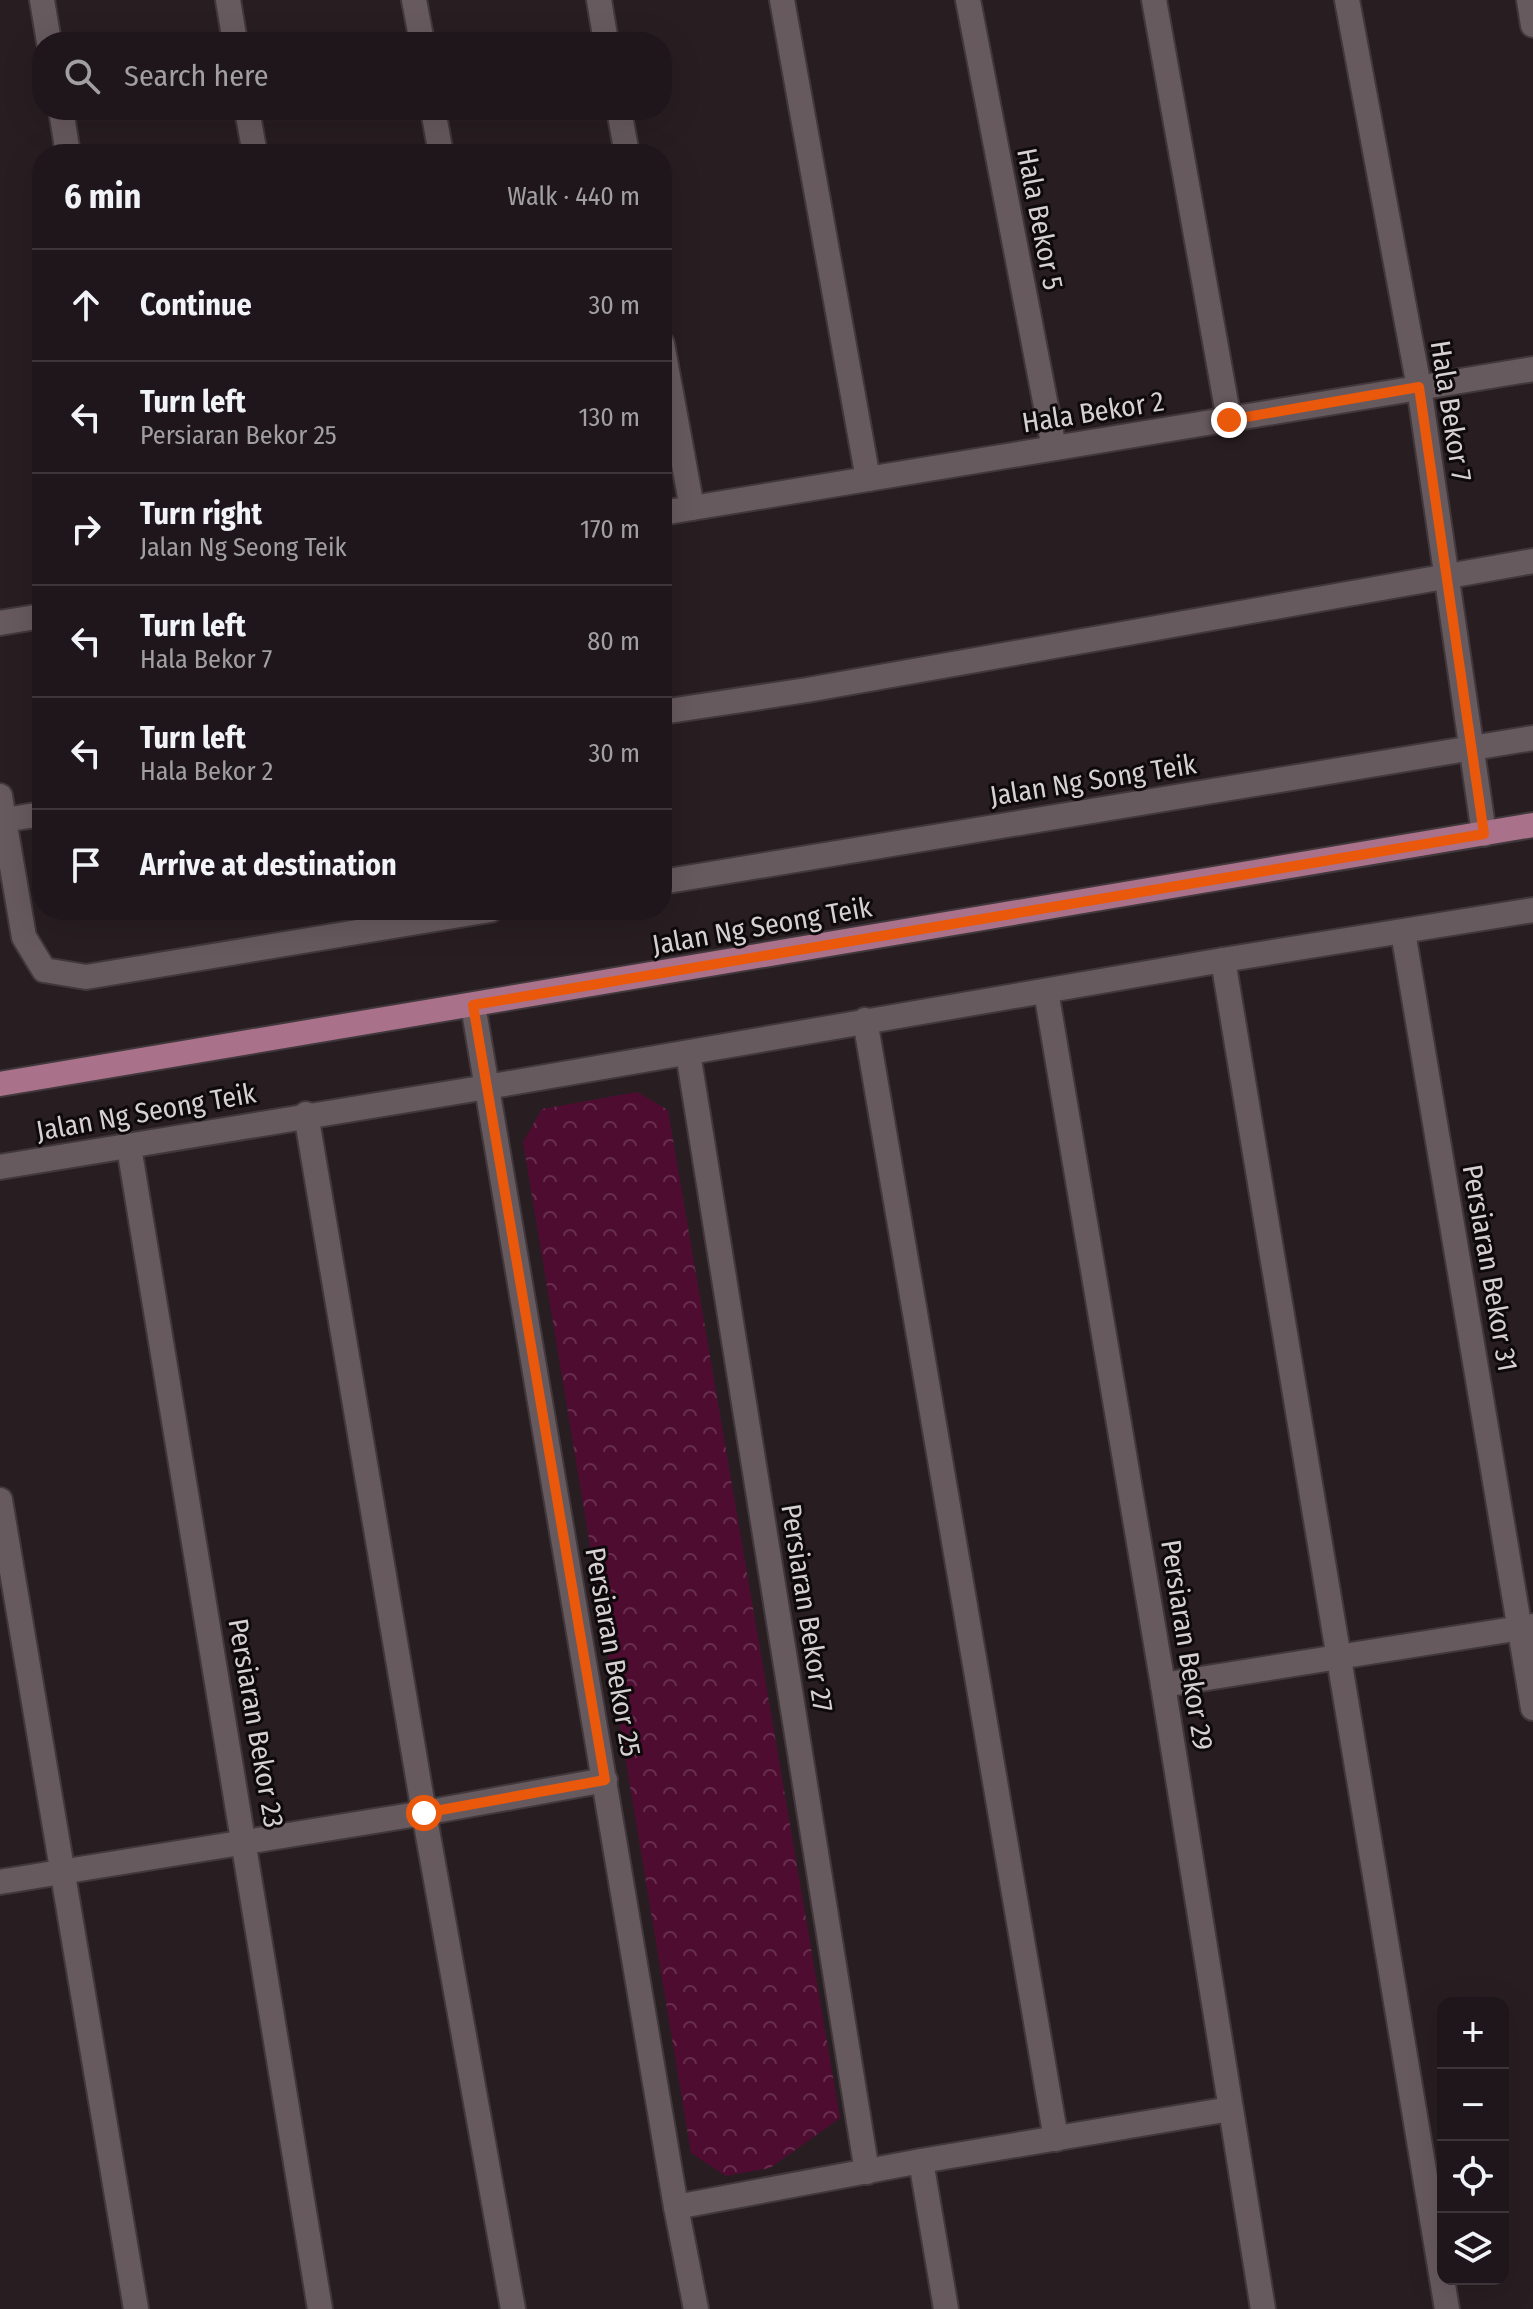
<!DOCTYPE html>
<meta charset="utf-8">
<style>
:root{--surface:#1e161a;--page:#2b2327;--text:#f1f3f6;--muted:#a19fa2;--line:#3c3539}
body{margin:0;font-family:"Fira Sans Condensed",sans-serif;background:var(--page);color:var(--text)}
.controls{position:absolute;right:24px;bottom:24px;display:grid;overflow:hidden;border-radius:16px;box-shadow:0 8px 32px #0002}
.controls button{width:72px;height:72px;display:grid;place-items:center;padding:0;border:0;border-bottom:2px solid var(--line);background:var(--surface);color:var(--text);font:40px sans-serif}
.stop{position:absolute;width:24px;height:24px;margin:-18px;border:6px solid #ea580c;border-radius:50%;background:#fff}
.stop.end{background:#ea580c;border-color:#fff;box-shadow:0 2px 8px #0008}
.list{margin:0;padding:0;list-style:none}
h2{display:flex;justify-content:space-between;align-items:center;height:104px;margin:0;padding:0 32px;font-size:34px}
h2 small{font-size:26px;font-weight:400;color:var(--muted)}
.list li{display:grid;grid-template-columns:52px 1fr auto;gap:24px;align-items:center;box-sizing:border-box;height:112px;padding:0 32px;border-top:2px solid var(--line)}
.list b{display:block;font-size:30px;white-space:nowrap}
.list p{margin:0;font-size:26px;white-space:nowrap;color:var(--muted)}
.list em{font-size:26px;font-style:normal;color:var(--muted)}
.icon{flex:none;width:44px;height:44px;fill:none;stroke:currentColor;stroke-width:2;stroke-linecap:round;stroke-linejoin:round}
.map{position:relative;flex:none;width:1533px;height:2309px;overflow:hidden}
.search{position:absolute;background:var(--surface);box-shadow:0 8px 32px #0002;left:32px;top:32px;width:640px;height:88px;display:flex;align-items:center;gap:20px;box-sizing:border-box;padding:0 28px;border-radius:32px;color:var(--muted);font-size:30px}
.panel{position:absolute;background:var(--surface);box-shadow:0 8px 32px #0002;left:32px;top:144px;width:640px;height:776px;border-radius:32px}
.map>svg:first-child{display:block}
.park{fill:url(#park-crowns)}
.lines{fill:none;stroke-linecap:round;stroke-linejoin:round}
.minor-casing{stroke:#41383c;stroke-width:28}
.major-casing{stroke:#41383c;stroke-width:28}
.minor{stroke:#675a5f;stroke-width:24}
.major{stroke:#aa718b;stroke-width:24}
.route{stroke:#ea580c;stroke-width:10}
.labels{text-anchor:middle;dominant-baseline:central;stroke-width:6;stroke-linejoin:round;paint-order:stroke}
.street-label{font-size:28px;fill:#d7d0d3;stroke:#0e090b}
</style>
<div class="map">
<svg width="1533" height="2309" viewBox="0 0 1533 2309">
<defs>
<pattern id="park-crowns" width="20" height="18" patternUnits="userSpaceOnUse" patternTransform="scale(2)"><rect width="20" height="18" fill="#4e0c31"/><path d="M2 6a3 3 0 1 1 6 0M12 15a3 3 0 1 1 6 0" fill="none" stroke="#672e4e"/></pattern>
</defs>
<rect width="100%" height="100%" fill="#281e22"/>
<polygon class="park" points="637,1092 668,1110 840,2118 770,2168 726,2176 691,2153 523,1142 542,1109"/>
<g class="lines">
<defs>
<g id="minor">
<polyline points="42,0 49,42"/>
<polyline points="228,0 235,42"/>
<polyline points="414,0 422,42"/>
<polyline points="599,0 606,42"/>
<polyline points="782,0 868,479"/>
<polyline points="968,0 1054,448"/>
<polyline points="1154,0 1229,420"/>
<polyline points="1347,0 1419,387 1484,834"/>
<polyline points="1529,0 1533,25"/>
<polyline points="61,110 68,154"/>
<polyline points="247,110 255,154"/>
<polyline points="433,110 441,154"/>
<polyline points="619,110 627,154"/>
<polyline points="662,344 692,508"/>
<polyline points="662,513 1533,369"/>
<polyline points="0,623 42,616"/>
<polyline points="662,712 807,690 1533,561"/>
<polyline points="0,796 24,937 44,970 86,977 490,910"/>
<polyline points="4,820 42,814"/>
<polyline points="662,882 1533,738"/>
<polyline points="1403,932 1533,1708"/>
<polyline points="1223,960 1447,2309"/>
<polyline points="1046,991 1163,1685 1263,2309"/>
<polyline points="473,1005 676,2207 696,2309"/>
<polyline points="865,1020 1056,2139"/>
<polyline points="688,1053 867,2172"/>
<polyline points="306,1114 424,1813 513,2309"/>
<polyline points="129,1147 320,2309"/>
<polyline points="0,1167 487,1087 1223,960 1533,910"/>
<polyline points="0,1500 136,2309"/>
<polyline points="1163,1685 1533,1626"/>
<polyline points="0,1882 424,1813 605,1780"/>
<polyline points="921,2161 946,2309"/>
<polyline points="676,2207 921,2161 1230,2109"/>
</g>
<polyline id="major" points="0,1084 1533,825"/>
</defs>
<use href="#minor" class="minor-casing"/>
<use href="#major" class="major-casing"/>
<use href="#minor" class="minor"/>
<use href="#major" class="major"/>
</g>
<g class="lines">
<polyline class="route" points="424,1813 605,1780 473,1005 1484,834 1419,387 1229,420"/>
</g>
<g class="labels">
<g class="street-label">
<text transform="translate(1040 219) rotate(79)">Hala Bekor 5</text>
<text transform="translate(1451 411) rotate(81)">Hala Bekor 7</text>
<text transform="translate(1093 412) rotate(-9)">Hala Bekor 2</text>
<text transform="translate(1093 780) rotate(-9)">Jalan Ng Song Teik</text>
<text transform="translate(762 926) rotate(-10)">Jalan Ng Seong Teik</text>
<text transform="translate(146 1112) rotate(-10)">Jalan Ng Seong Teik</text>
<text transform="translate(1490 1268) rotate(80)">Persiaran Bekor 31</text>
<text transform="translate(807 1608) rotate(81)">Persiaran Bekor 27</text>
<text transform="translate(1187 1645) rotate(81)">Persiaran Bekor 29</text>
<text transform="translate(613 1652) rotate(80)">Persiaran Bekor 25</text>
<text transform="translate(256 1723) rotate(80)">Persiaran Bekor 23</text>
</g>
</g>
</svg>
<div class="controls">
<button>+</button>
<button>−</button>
<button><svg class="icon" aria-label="locate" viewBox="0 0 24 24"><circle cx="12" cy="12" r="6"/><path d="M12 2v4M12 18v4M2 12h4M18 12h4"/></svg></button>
<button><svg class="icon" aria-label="layers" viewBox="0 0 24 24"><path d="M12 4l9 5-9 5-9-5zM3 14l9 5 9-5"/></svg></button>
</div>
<div class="stop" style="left:424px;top:1813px"></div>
<div class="stop end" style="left:1229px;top:420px"></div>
<div class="search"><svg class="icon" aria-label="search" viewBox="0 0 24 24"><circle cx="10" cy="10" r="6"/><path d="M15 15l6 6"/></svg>Search here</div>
<section class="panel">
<h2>6 min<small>Walk · 440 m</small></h2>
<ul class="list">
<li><svg class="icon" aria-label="ahead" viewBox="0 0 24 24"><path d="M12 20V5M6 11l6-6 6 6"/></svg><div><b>Continue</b></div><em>30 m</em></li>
<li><svg class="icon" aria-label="left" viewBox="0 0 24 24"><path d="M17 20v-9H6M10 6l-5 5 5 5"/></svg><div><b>Turn left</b><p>Persiaran Bekor 25</p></div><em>130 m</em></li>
<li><svg class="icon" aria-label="right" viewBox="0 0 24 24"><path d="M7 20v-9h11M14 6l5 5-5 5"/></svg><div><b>Turn right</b><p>Jalan Ng Seong Teik</p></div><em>170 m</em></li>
<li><svg class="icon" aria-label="left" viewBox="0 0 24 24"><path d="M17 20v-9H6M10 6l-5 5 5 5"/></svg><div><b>Turn left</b><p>Hala Bekor 7</p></div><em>80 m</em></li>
<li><svg class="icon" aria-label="left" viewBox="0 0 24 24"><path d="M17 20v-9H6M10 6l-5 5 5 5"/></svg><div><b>Turn left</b><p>Hala Bekor 2</p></div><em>30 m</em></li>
<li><svg class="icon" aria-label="arrive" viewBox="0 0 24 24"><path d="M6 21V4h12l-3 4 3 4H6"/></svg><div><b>Arrive at destination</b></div></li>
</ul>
</section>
</div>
